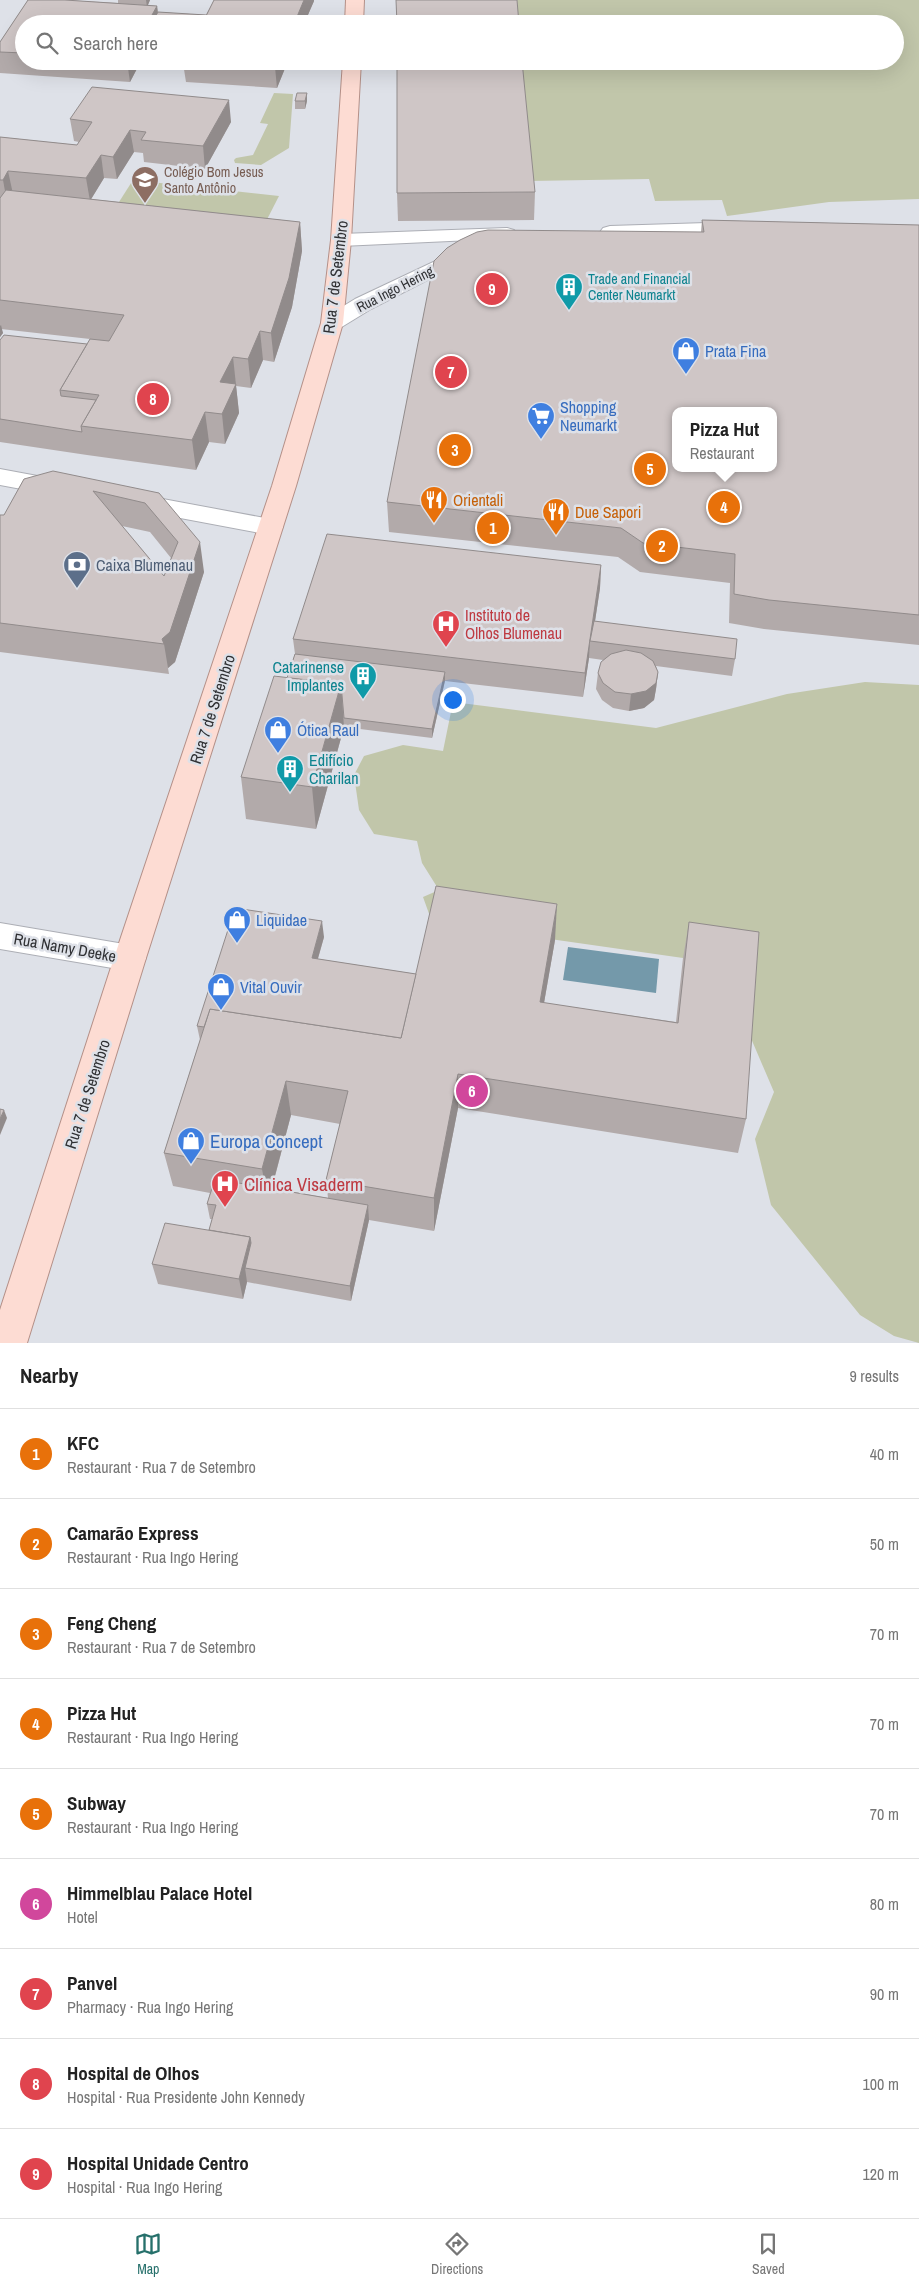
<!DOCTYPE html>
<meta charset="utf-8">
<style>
:root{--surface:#fff;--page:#f6f6f6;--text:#222;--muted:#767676;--line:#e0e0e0;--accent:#26706b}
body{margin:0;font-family:"Archivo Narrow",sans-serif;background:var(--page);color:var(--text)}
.you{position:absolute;left:452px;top:699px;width:18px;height:18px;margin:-12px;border:4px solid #fff;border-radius:50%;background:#1a73e8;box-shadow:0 0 0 8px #1a73e833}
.badge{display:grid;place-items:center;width:32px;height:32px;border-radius:50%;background:var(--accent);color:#fff;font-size:16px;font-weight:700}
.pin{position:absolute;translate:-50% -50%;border:2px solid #fff;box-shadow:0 1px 5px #0006}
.popup{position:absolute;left:672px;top:407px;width:105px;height:65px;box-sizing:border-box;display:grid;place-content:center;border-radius:10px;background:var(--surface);filter:drop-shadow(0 1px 4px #0005);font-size:16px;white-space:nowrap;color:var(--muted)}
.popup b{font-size:19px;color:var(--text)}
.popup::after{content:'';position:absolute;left:50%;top:100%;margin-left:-10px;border:10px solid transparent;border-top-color:var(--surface)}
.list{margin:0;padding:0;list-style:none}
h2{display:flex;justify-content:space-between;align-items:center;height:65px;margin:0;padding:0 20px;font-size:21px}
h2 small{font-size:16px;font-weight:400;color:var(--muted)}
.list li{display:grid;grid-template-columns:32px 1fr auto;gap:15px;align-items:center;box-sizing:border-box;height:90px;padding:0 20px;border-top:1px solid var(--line)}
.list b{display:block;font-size:19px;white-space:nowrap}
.list p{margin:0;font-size:16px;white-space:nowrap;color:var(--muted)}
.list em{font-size:16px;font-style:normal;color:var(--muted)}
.icon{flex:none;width:28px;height:28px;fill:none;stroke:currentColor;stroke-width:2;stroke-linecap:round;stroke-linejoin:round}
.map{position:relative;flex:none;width:919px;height:1343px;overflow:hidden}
.search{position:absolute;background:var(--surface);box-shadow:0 5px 20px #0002;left:15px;right:15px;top:15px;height:55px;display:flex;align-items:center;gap:12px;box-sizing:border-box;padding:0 18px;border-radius:28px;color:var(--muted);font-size:19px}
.sheet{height:875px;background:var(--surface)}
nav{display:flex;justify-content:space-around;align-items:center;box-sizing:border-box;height:70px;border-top:1px solid var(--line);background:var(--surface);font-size:14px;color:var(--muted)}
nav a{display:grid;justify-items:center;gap:2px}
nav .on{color:var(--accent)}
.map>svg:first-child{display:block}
.green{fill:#c1c6aa}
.water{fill:#7499aa}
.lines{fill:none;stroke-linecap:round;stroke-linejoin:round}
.minor-casing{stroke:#acaeb5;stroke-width:2}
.tertiary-casing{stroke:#acaeb5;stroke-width:2}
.primary-casing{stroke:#b49088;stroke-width:2}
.minor{fill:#fff;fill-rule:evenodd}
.tertiary{fill:#fff;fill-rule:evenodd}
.primary{fill:#fddcd3;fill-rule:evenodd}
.wall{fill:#b2aaaa;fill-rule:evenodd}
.shaded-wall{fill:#918b8b}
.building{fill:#cfc6c6;stroke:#918b8b;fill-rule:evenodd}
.labels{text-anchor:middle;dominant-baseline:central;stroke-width:5;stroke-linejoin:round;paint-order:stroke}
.far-education-label{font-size:14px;fill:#785e54;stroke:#dee1e8;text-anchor:start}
.far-culture-label{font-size:14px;fill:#0d838f;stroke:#dee1e8;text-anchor:start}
.far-street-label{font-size:14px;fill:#2f3033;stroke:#dee1e8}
.street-label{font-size:16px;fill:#2f3033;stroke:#dee1e8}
.shop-label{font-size:16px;fill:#366cbe;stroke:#dee1e8;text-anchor:start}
.food-label{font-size:16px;fill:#c56008;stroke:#dee1e8;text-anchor:start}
.service-label{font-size:16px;fill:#4e5e75;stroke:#dee1e8;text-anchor:start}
.health-label{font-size:16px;fill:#be3a42;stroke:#dee1e8;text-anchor:start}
.culture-label{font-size:16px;fill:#0d838f;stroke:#dee1e8;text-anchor:end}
.near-shop-label{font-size:19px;fill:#366cbe;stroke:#dee1e8;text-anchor:start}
.near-health-label{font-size:19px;fill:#be3a42;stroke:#dee1e8;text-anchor:start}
</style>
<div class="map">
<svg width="919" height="1343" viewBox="0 0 919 1343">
<rect width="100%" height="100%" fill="#dee1e8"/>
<g class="green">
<polygon points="501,0 919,0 919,199 829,202 727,216 722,200 655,201 649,179 529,181 519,61 895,61 895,24 516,24"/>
<polygon points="274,93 293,94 289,148 261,165 235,163 234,160 236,158 253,155 268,124 260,123"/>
<polygon points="133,180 279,196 256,241 105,224"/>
<polygon points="865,682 919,685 919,1343 894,1336 860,1315 771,1205 755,1139 774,1092 750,1036 683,958 432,922 423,897 439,890 422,863 417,841 374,834 359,810 354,775 364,756 403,745 443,751 453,702 656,728 787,694"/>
</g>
<polygon class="water" points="568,947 659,959 656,993 563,980"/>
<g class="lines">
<defs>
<g id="minor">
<polygon points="739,222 746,224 749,228 746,232 610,238 603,236 600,232 603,228 610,226"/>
<polygon points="507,228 514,230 517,234 514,238 341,246 334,244 331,240 334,236 341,234"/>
<polygon points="465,247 472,249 476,253 472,257 371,309 340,328 332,330 324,328 321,323 324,318 355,299"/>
<polygon points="0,469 59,480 68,482 71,488 68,494 59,496 0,485"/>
<polygon points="136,494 270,519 279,521 283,527 279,533 270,535 127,508 124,502 127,496"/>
</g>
<polygon id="tertiary" points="0,923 130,945 141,949 146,958 141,967 130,971 0,949"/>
<g id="primary">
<polygon points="346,0 364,0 363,24 345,24"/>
<polygon points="343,61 361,61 351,240 343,323 296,486 146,958 27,1343 0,1343 0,1310 114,958 272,486 321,323 331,240"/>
</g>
</defs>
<use href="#minor" class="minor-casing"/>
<use href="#tertiary" class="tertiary-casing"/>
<use href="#primary" class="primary-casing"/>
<use href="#minor" class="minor"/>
<use href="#tertiary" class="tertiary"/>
<use href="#primary" class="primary"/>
</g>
<g class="wall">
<polygon points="28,0 65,0 118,3 118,0 150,0 148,5 157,6 158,12 206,15 214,0 314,0 314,1 304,24 24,24 24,61 141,61 130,82 0,73 0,42"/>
<polygon points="160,61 288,61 277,88 186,82 183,63"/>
<polygon points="307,93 307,101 305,109 295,109 295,101"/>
<polygon points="70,119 231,122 205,169 144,162 143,153 134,152 117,179 104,178 91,199 300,222 302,251 292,307 274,362 263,360 251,388 236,386 239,413 225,444 209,442 196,470 87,455 0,442 0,340 87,344 90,339 1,329 3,333 0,337 0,137 77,145 79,142 74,141"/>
<polygon points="535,192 534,220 398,221 397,193"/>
<polygon points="702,220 919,225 919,645 764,629 729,623 730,583 640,572 618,557 389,532 387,502 701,232"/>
<path d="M24 479 159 493 204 572 175 662 168 668 169 674 0 652V515H4ZM122 526 150 532 171 558 164 576Z"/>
<polygon points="601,565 600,588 595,621 735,659 732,676 656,666 658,672 656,689 654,700 644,708 629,711 613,708 602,700 596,689 598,673 603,660 589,658 583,697 445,681 432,738 344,727 316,829 246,819 241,777 287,678 295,654 293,639"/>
<path d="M689 922 746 1119 738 1153 458 1108 434 1231 369 1220 351 1301 247 1282 243 1299 158 1284 152 1264 209 1230 212 1219H210L207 1204 210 1193 173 1186 164 1153 200 1040 197 1026 324 937 318 959 416 974 555 940 544 1003 676 1022 683 958ZM291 1115 340 1124 326 1180 328 1198 272 1188Z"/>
</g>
<g class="shaded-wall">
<polygon points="146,0 150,0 147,7"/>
<polygon points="304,0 314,0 314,1 304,24 294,24"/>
<polygon points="157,6 159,24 147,24"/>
<polygon points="127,61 141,61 130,82"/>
<polygon points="277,61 288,61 277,88 275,67"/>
<polygon points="307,93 307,101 305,109 305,101"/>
<polygon points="229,100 231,122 205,169 203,146"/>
<polygon points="130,130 134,152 117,179 113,157"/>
<polygon points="101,155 104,178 90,201 86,178"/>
<polygon points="8,171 13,194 7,202 3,180"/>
<polygon points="300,222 302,251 292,307 274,362 271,333"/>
<polygon points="1,325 3,333 0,337 0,326"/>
<polygon points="260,331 263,360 251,388 248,359"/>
<polygon points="233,357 239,413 225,444 222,414 220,382"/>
<polygon points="205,412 209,442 196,470 192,440"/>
<polygon points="200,542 204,572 175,662 168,668 164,644 162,639"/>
<polygon points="601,565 600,588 592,641 590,641 589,658 583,697 585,673"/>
<polygon points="445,672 445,680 432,738 432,729"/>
<polygon points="658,672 656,689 654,700 644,708 629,711 631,694"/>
<polygon points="341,684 344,727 316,829 312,787"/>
<polygon points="557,904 555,940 538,1037 540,1002"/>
<polygon points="322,921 324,937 313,975 312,958"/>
<polygon points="458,1074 458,1108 434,1231 434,1198"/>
<polygon points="286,1081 291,1115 268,1202 262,1169"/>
<polygon points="4,1110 7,1118 0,1135 0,1119"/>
<polygon points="368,1205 369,1220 351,1301 350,1286"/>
<polygon points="250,1237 254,1258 245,1268 247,1282 243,1299 239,1279"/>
</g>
<g class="building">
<polygon points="28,0 65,0 157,6 147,24 24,24 24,53 0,52 0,42"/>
<polygon points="214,0 304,0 294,24 202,24"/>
<polygon points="396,0 517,0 519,24 397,24"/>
<polygon points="158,12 206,15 202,24 151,24"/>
<polygon points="194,61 277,61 275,67"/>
<polygon points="397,61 522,61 535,192 397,193"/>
<polygon points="92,87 229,100 203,146 141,140 146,132 130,130 113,157 101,155 86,178 8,171 3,180 0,180 0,137 77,145 92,122 70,119"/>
<polygon points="297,93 307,93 305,101 295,101"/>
<polygon points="6,190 300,222 289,278 271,333 260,331 248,359 233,357 220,382 236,384 222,414 205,412 192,440 81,426 99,395 60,390 90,339 109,341 124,315 0,300 0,198"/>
<path d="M702 220 919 225V615L769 600 734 594 735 554 643 543 621 528 387 502 434 261 447 248 460 240 477 232 488 230 704 232ZM675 411H773V468H675Z"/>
<polygon points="4,335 87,344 60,390 61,396 96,400 81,426 82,432 0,419 0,340"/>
<path d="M53 471 159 493 200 542 170 632 162 639 164 644 0 623V515H4L24 479ZM93 491 145 503 178 542 164 576Z"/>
<polygon points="327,534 601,565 585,673 293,639"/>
<polygon points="594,621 737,639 735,659 590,641"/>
<polygon points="626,650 641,653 653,661 658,672 656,683 646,691 631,694 615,692 603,683 598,673 601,662 611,654"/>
<polygon points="295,654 445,672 432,729 344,718 341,684 287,678"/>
<polygon points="274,676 341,684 312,787 241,777"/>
<polygon points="436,886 557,904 540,1002 678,1023 689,922 759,932 746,1119 458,1074 434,1198 326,1180 348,1091 286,1081 262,1169 164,1153 210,1009 401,1038"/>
<polygon points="235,908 322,921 312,958 416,974 401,1038 210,1009 204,1027 197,1026"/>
<polygon points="0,1109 4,1110 0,1119"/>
<polygon points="215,1179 368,1205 350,1286 245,1268 251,1243 250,1237 209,1230 216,1205 207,1204"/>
<polygon points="165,1223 250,1237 239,1279 152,1264"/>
</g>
<defs>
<symbol id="school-pin" viewBox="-11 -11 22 30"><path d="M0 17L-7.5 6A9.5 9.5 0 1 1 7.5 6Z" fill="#8d6e63" stroke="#dee1e8"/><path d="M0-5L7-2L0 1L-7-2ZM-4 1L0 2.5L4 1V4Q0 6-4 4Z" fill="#fff"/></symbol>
<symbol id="building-pin" viewBox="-11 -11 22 30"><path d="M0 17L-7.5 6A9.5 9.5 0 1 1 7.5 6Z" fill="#0f9aa8" stroke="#dee1e8"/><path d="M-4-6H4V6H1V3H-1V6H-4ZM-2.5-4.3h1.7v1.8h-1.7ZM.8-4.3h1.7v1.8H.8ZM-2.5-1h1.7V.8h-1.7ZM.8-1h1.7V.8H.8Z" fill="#fff"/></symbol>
<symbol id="shop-pin" viewBox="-11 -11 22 30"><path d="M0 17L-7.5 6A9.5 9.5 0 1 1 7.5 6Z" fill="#3f7fe0" stroke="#dee1e8"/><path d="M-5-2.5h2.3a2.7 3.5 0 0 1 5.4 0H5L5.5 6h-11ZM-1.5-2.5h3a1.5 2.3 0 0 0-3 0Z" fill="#fff"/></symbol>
<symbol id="supermarket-pin" viewBox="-11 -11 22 30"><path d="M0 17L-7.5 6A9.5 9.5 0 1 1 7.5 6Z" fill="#3f7fe0" stroke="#dee1e8"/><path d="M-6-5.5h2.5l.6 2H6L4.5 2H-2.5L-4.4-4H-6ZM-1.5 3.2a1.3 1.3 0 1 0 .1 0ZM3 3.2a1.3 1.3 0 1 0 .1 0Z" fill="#fff"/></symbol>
<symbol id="restaurant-pin" viewBox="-11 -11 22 30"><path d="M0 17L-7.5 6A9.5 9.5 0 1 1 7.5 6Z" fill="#e8710a" stroke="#dee1e8"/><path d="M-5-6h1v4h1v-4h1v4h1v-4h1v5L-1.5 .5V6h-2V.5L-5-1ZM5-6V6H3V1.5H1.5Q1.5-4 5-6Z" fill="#fff"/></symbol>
<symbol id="bank-pin" viewBox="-11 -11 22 30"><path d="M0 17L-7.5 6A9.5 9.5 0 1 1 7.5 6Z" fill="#5c6f8a" stroke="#dee1e8"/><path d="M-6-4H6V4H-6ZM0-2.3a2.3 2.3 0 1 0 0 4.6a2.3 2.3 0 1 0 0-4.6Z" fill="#fff"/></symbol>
<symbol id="hospital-pin" viewBox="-11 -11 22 30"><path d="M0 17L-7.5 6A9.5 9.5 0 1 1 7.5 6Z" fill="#e0444e" stroke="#dee1e8"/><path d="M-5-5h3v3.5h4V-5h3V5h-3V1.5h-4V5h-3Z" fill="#fff"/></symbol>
</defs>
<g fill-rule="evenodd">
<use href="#school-pin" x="129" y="164" width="32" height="43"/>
<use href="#building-pin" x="553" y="271" width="32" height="43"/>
<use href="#shop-pin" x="670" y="335" width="32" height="43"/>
<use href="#supermarket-pin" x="525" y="400" width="32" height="43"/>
<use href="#restaurant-pin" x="418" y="484" width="32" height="43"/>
<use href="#restaurant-pin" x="540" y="496" width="32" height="43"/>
<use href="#bank-pin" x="61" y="549" width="32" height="43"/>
<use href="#hospital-pin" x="430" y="608" width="32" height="43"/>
<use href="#building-pin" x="347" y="660" width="32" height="43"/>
<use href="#shop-pin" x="262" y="714" width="32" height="43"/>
<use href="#building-pin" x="274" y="753" width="32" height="43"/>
<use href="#shop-pin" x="221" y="904" width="32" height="43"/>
<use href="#shop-pin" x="205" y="971" width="32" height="43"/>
<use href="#shop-pin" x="175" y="1125" width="32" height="43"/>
<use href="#hospital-pin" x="209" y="1168" width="32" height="43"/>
</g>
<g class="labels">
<g class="far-education-label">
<text x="164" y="172">Colégio Bom Jesus<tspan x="164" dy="16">Santo Antônio</tspan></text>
</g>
<g class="far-culture-label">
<text x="588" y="279">Trade and Financial<tspan x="588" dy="16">Center Neumarkt</tspan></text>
</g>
<g class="far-street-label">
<text transform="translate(395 289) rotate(-27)">Rua Ingo Hering</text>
</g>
<g class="street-label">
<text transform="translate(335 277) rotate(-83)">Rua 7 de Setembro</text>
<text transform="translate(212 709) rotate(-72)">Rua 7 de Setembro</text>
<text transform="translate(65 947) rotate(10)">Rua Namy Deeke</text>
<text transform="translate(87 1094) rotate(-72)">Rua 7 de Setembro</text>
</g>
<g class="shop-label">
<text x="705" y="351">Prata Fina</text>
<text x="560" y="407">Shopping<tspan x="560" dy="18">Neumarkt</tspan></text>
<text x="297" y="730">Ótica Raul</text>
<text x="256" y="920">Liquidae</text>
<text x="240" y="987">Vital Ouvir</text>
</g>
<g class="food-label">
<text x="453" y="500">Orientali</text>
<text x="575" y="512">Due Sapori</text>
</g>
<g class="service-label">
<text x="96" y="565">Caixa Blumenau</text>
</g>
<g class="health-label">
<text x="465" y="615">Instituto de<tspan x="465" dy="18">Olhos Blumenau</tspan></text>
</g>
<g class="culture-label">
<text x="344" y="667">Catarinense<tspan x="344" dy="18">Implantes</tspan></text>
<text x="309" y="760" text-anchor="start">Edifício<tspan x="309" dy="18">Charilan</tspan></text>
</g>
<g class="near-shop-label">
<text x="210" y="1141">Europa Concept</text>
</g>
<g class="near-health-label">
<text x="244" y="1184">Clínica Visaderm</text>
</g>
</g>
</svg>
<div class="you"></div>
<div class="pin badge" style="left:493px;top:528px;background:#e8710a">1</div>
<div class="pin badge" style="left:662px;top:546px;background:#e8710a">2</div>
<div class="pin badge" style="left:455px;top:450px;background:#e8710a">3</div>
<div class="pin badge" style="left:724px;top:507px;background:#e8710a">4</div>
<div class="popup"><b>Pizza Hut</b>Restaurant</div>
<div class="pin badge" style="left:650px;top:469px;background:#e8710a">5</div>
<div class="pin badge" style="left:472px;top:1091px;background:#d1479c">6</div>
<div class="pin badge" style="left:451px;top:372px;background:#e0444e">7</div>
<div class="pin badge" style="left:153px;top:399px;background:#e0444e">8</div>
<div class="pin badge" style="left:492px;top:289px;background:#e0444e">9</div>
<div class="search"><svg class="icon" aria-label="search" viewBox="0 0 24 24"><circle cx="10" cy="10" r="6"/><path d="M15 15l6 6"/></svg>Search here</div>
</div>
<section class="sheet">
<h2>Nearby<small>9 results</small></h2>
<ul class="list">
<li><span class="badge" style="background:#e8710a">1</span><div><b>KFC</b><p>Restaurant · Rua 7 de Setembro</p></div><em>40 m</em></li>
<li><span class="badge" style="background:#e8710a">2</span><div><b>Camarão Express</b><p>Restaurant · Rua Ingo Hering</p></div><em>50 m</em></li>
<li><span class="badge" style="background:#e8710a">3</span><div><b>Feng Cheng</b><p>Restaurant · Rua 7 de Setembro</p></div><em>70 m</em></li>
<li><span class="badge" style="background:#e8710a">4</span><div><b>Pizza Hut</b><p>Restaurant · Rua Ingo Hering</p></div><em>70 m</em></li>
<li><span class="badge" style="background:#e8710a">5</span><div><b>Subway</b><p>Restaurant · Rua Ingo Hering</p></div><em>70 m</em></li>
<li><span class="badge" style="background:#d1479c">6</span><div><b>Himmelblau Palace Hotel</b><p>Hotel</p></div><em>80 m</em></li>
<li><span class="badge" style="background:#e0444e">7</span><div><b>Panvel</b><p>Pharmacy · Rua Ingo Hering</p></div><em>90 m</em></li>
<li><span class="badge" style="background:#e0444e">8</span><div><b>Hospital de Olhos</b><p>Hospital · Rua Presidente John Kennedy</p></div><em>100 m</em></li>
<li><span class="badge" style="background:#e0444e">9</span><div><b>Hospital Unidade Centro</b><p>Hospital · Rua Ingo Hering</p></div><em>120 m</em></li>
</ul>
</section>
<nav>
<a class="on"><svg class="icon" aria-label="map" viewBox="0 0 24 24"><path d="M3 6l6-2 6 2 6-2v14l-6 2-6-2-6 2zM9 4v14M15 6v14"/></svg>Map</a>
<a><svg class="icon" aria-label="directions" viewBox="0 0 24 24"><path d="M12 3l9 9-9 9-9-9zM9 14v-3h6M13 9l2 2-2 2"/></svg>Directions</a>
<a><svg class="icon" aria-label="saved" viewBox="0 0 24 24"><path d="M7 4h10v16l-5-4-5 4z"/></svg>Saved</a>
</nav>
